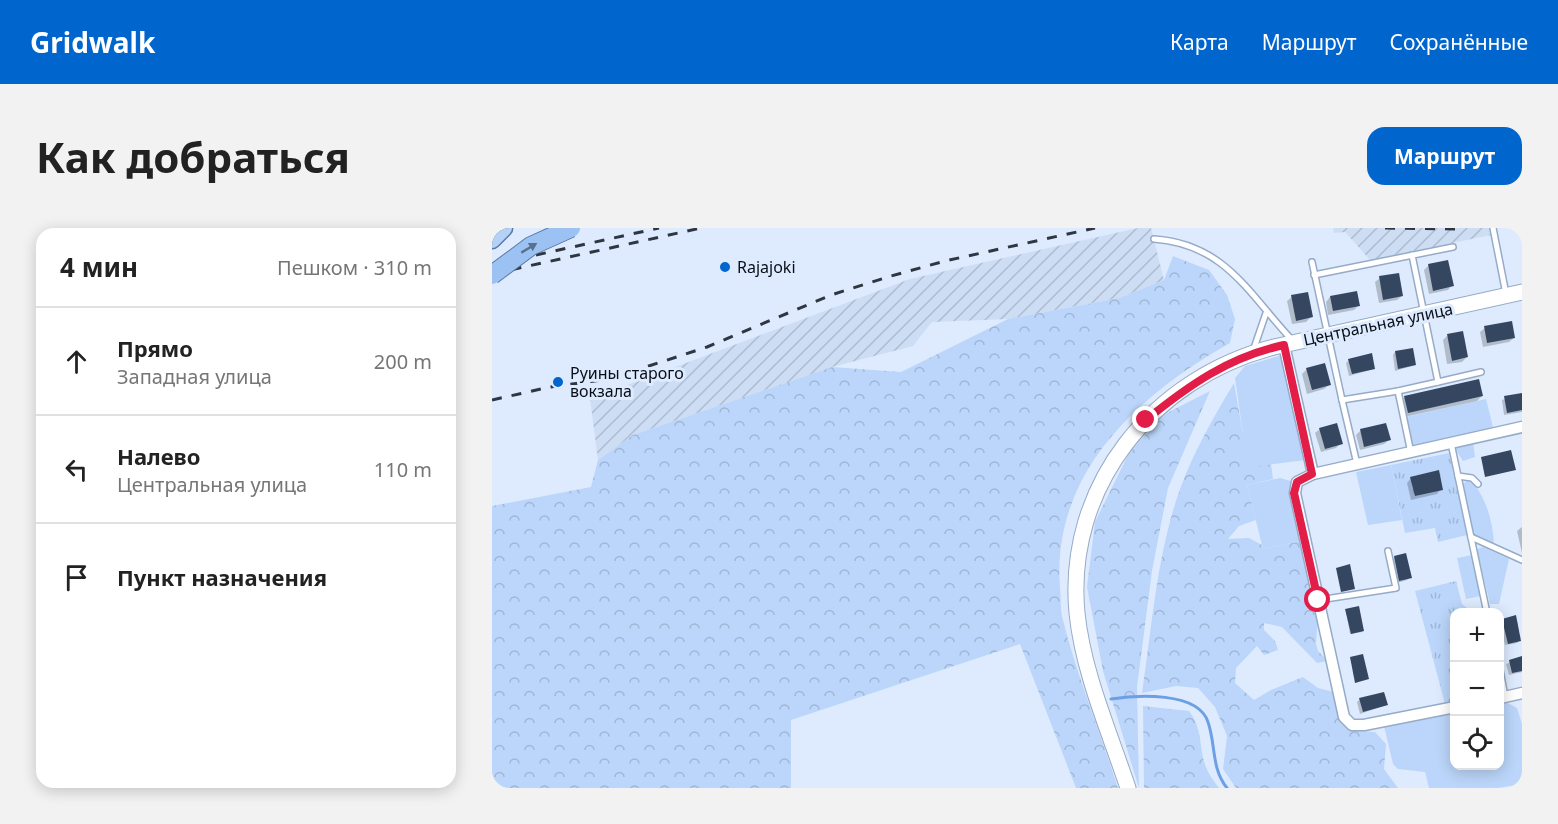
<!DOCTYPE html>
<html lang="ru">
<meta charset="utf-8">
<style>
:root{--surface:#fff;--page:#f2f2f2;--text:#222;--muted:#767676;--line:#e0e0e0;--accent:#0066ce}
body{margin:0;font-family:"Noto Sans",sans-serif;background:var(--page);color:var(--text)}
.controls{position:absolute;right:18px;bottom:18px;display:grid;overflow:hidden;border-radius:12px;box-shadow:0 3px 15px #0003}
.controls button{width:54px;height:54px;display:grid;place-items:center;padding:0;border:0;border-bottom:2px solid var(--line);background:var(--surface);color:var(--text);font:30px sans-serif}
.stop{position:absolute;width:18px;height:18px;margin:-14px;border:4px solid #e11d48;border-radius:50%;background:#fff}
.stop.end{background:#e11d48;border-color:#fff;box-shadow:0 2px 6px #0008}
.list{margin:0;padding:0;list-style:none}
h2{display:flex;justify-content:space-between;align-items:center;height:78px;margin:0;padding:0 24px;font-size:26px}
h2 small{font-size:20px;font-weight:400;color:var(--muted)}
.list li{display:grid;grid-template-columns:39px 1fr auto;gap:18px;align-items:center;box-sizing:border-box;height:108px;padding:0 24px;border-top:2px solid var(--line)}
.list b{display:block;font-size:22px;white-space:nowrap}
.list p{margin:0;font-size:20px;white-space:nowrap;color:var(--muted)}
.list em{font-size:20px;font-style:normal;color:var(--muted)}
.icon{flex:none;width:33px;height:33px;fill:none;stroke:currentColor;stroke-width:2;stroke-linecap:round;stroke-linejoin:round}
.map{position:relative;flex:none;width:1030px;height:560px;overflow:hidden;border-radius:18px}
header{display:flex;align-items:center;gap:36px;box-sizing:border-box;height:84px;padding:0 30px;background:var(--accent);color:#fff}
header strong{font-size:28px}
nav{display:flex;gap:33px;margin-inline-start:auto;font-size:21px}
.intro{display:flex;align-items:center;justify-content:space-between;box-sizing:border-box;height:144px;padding:0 36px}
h1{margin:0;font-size:42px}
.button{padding:15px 27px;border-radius:18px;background:var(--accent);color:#fff;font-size:21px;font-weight:700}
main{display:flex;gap:36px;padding:0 36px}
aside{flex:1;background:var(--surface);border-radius:18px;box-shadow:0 3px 15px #0003}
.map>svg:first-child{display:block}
.industrial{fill:url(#industrial-furrows)}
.grass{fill:url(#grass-tufts)}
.forest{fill:url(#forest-crowns)}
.green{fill:#bbd6fa}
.shadow{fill:#0003}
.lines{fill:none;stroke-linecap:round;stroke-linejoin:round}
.stream{stroke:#6c9fe4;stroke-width:3}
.building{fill:#354760}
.service-casing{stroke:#96abc8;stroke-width:8}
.minor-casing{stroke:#96abc8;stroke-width:13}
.secondary-casing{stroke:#96abc8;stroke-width:17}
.primary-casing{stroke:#5879a6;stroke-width:19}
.service{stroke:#fff;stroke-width:5}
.minor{stroke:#fff;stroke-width:10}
.secondary{stroke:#fff;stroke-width:15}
.primary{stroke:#b5d1f7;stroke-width:16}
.rail{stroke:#2e3641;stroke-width:3;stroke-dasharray:10 10;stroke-linecap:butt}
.trunk-bridge-casing{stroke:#5879a6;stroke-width:20;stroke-linecap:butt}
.trunk-bridge{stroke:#9cc2f4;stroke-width:18}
.oneway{fill:#597191}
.route{stroke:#e11d48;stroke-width:8}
.poi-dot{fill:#0066ce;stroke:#deebfe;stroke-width:2}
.labels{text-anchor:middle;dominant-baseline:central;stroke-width:6;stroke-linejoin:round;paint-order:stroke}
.poi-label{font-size:16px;fill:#070e18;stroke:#deebfe;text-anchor:start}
.street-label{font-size:16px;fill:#070e18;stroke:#deebfe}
</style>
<header>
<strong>Gridwalk</strong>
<nav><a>Карта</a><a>Маршрут</a><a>Сохранённые</a></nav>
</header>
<div class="intro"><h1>Как добраться</h1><a class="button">Маршрут</a></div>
<main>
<aside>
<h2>4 мин<small>Пешком · 310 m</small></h2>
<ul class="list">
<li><svg class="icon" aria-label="ahead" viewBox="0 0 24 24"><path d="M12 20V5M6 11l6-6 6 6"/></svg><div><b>Прямо</b><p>Западная улица</p></div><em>200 m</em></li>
<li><svg class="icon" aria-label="left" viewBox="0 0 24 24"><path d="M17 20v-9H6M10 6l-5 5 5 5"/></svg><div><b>Налево</b><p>Центральная улица</p></div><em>110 m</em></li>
<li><svg class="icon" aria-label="arrive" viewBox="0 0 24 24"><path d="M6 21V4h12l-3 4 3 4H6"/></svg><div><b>Пункт назначения</b></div></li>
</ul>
</aside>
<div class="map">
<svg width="1030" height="560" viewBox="0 0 1030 560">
<defs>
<pattern id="industrial-furrows" width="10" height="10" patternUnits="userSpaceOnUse" patternTransform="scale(1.5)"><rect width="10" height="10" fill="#cdddf4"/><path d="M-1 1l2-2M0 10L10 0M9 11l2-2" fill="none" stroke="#afbcd0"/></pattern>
<pattern id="grass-tufts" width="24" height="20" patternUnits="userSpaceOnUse" patternTransform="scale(1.5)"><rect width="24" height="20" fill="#bbd6fa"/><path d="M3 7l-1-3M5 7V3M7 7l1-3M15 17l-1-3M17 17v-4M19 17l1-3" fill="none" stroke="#9fb6d6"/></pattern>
<pattern id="forest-crowns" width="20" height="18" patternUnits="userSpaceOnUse" patternTransform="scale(1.5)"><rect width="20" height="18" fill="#bbd6fa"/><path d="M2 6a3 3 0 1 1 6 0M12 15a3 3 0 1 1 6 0" fill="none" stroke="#9fb6d6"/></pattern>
</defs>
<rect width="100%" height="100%" fill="#deebfe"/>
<g class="industrial">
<polygon points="646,0 659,0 672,52 627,70 516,91 440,94 421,118 340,139 141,207 106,232 98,171 418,51"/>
<polygon points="841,0 997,0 999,7 878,32 853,4 842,5"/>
</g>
<g class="grass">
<polygon points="957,225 975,307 946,314 943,300 913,305 899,237"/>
<polygon points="964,353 970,376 980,384 963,385 962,474 953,476 923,363"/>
</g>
<g class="forest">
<path d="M681 28 717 42 735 67 743 91 738 115C646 167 559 245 568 360 569 370 568 382 571 392 585 448 608 504 626 560H584L528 416 299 492V560H0V278L99 259 106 232 141 207 340 139 409 144 516 91 627 70 672 52Z"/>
<path d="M742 155 751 206 752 239 779 236 781 251 755 257 764 292 747 298 736 311 757 310 770 317 771 321 809 313 826 388 824 416 826 423 836 433 825 435 790 399 772 395V402L783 413 786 422 772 427 765 418 744 440 743 455 762 472 779 462 811 449 826 460 842 464 848 490 858 502 883 504 894 516 892 541 906 560H744L731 541 735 508 723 479 706 460 684 458 650 465C660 398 665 325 688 261 702 223 721 190 742 155Z"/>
<polygon points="718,163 676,260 660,343 645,459 647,560 611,443 595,359 603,294 637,225 671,187"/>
<path d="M651 478 697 483C712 503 706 519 714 539 717 547 722 553 727 560H652Z"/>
</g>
<g class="green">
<polygon points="790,127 814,232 751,240 751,206 743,150 753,138"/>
<polygon points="994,171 1002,203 921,221 914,189"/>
<polygon points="981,213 983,229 971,233 961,218"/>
<polygon points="899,237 910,292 876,297 864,244"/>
<polygon points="788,250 802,254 809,313 771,321 755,257"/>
<path d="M974 253 981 254C995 273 1001 294 1002 317L980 308 970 258Z"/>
<polygon points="991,319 1017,331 1007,376 998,376 985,321"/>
<polygon points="980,327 989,368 974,371 965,330"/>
<polygon points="1014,474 1025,480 1030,496 1030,556 1006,560 937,560 933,544 906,541 901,536 892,498 962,484 963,538 1008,538 1008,476"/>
</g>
<g class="shadow">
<polygon points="936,38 960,57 956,62 937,66 932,42"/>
<polygon points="888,50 910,68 905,72 887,75 883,54"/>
<polygon points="800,69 819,89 814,94 800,96 795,73"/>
<polygon points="838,69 866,78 862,82 836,87 834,74"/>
<polygon points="993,100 1022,110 1017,114 991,119 988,104"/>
<polygon points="955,108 975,129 970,134 955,136 951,112"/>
<polygon points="903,124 923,137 903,143 901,127"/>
<polygon points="857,132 882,141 857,148 854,135"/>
<polygon points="815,141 837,157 832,161 815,166 810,146"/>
<polygon points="1030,166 1030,184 1012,187 1010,172"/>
<polygon points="990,168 985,173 912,189 908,174 913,169"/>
<polygon points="828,201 849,215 844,220 829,224 823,205"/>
<polygon points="868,203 897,212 892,216 868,222 864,207"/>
<polygon points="919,250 949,261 945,266 919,272 915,255"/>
<polygon points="1030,299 1030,325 1025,303"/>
<polygon points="903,329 918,349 915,352 905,355 900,332"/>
<polygon points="854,383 871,403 870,404 858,406"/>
<polygon points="1011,392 1028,412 1025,415 1013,417 1008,395"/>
<polygon points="1030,430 1030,444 1017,447 1014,436"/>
<polygon points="868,471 894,477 868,486 865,474"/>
</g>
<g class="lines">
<path class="stream" d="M619 471C644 467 706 463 716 494 724 517 719 540 735 560"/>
</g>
<g class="building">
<polygon points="956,32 962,58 941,63 936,36"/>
<polygon points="907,45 911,68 891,72 887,48"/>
<polygon points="865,63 868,78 841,83 838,68"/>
<polygon points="816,64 821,89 804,93 799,67"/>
<polygon points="1020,93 1023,110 995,115 992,98"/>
<polygon points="971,103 976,129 960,133 955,106"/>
<polygon points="921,120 924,137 906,141 903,123"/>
<polygon points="880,125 883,141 860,146 856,131"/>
<polygon points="833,135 839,157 820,162 814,140"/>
<polygon points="987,151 991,168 916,185 912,168"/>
<polygon points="1030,165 1030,182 1015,185 1012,168"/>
<polygon points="845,195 851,216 833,221 827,200"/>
<polygon points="894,195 899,212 872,219 868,201"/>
<polygon points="1019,222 1024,242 993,249 989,229"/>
<polygon points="947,242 951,262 923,268 918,249"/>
<polygon points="914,325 920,350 907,353 902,328"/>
<polygon points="858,336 863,361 849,364 844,340"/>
<polygon points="867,378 872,403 859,406 853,381"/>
<polygon points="1024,387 1029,413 1016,416 1010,391"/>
<polygon points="871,426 877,451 863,455 858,429"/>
<polygon points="1030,428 1030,443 1020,445 1017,432"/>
<polygon points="892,464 896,477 871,484 867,470"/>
</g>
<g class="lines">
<defs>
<g id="service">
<polyline points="1001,0 1014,66"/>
<path d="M662 11C733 16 756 65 800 112"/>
<polyline points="820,34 850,172 906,163"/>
<polyline points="822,47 961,19"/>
<polyline points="761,123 774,85"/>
<polyline points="946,154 989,144"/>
<polyline points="850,172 865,236"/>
<polyline points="959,215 995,385"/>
<polyline points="919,225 906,163 946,154 920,27"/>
<polyline points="966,248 980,250 986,256"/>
<polyline points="979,309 1030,332"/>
<polyline points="827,372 904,360 896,323"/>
<polyline points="1008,442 1013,469"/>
</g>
<g id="minor">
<polyline points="792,117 821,246 805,254 803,265 852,489 860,497 872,497 963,479"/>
<polyline points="821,246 1030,199"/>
<polyline points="1008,470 1030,465"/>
</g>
<path id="secondary" d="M636 560C617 503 591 444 585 385 573 258 661 150 782 119L1030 64"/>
<polyline id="primary" points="0,12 12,0"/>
</defs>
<use href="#service" class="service-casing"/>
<use href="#minor" class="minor-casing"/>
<use href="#secondary" class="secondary-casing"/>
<use href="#primary" class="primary-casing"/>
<use href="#service" class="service"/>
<use href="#minor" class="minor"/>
<use href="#secondary" class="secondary"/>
<use href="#primary" class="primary"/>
<g class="rail">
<polyline points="893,0 969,1"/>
<polyline points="44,27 167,0"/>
<polyline points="0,46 209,0"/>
<polyline points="0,172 58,159 117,151 215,119 339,67 399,48 453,33 603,0"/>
</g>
<defs>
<polyline id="trunk-bridge" points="0,47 39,18 79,0"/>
</defs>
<use href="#trunk-bridge" class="trunk-bridge-casing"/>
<use href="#trunk-bridge" class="trunk-bridge"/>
</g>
<defs><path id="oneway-solid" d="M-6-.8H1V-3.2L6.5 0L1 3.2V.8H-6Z" transform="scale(1.5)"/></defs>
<use class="oneway" href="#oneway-solid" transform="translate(37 20) rotate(-31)"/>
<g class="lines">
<path class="route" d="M654 192C697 157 737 129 792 117L820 246 805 254 802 265 826 372"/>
</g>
<g class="poi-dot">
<circle cx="233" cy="39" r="6"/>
<circle cx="66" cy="154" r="6"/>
</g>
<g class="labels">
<g class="poi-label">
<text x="245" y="39">Rajajoki</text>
<text x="78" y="145">Руины старого<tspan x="78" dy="18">вокзала</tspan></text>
</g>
<g class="street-label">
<text transform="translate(886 96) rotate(-12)">Центральная улица</text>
</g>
</g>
</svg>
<div class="controls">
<button>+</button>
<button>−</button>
<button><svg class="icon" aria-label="locate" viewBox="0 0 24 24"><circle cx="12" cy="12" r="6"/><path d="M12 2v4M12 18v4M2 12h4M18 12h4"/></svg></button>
</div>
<div class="stop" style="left:826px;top:372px"></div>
<div class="stop end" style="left:654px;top:192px"></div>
</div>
</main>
